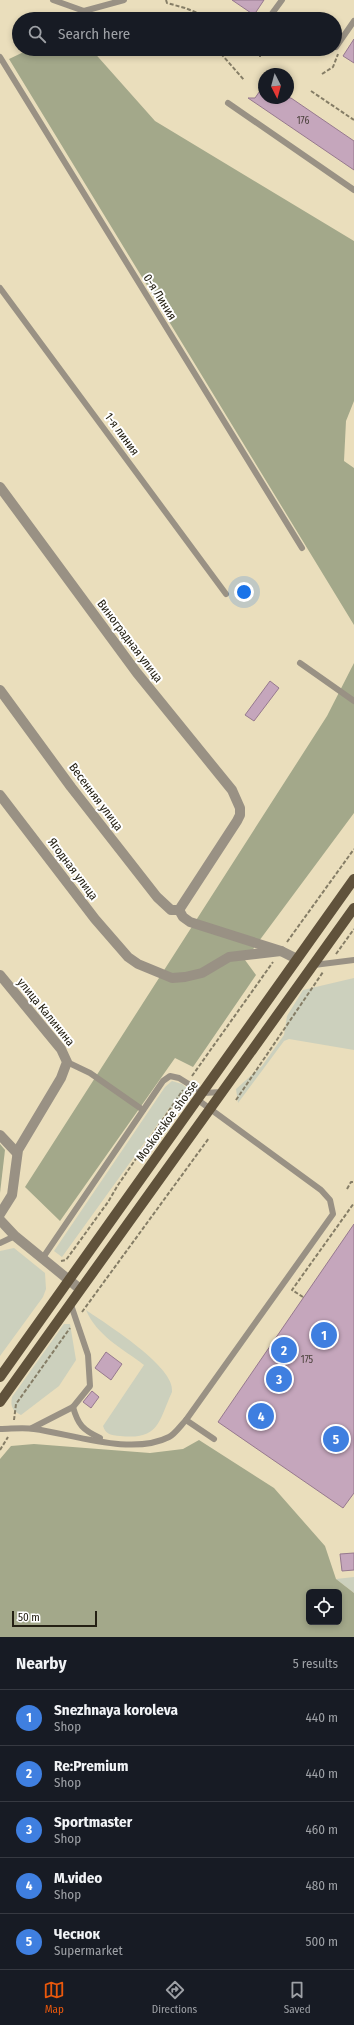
<!DOCTYPE html>
<meta charset="utf-8">
<style>
:root{--surface:#171b24;--page:#20242c;--text:#f1f3f6;--muted:#9ea1a6;--line:#363941;--accent:#ea580c}
body{margin:0;font-family:"Fira Sans Condensed",sans-serif;background:var(--page);color:var(--text)}
.controls{position:absolute;right:12px;bottom:12px;display:grid;overflow:hidden;border-radius:6px;box-shadow:0 2px 6px #0003}
.controls button{width:36px;height:36px;display:grid;place-items:center;padding:0;border:0;border-bottom:1px solid var(--line);background:var(--surface);color:var(--text);font:20px sans-serif}
.compass{position:absolute;left:258px;top:68px;width:36px;height:36px;border-radius:50%;background:var(--surface);box-shadow:0 2px 6px #0003;rotate:174deg}
.scale{position:absolute;left:12px;bottom:10px;width:85px;box-sizing:border-box;padding-left:4px;border:2px solid #242013;border-top:0;font-size:11px;line-height:14px;white-space:nowrap;color:#242013;-webkit-text-stroke:3px #fff;paint-order:stroke}
.you{position:absolute;left:244px;top:592px;width:14px;height:14px;margin:-10px;border:3px solid #fff;border-radius:50%;background:#1a73e8;box-shadow:0 0 0 6px #1a73e833}
.badge{display:grid;place-items:center;width:26px;height:26px;border-radius:50%;background:var(--accent);color:#fff;font-size:13px;font-weight:700}
.pin{position:absolute;translate:-50% -50%;border:2px solid #fff;box-shadow:0 1px 4px #0006}
.list{margin:0;padding:0;list-style:none}
h2{display:flex;justify-content:space-between;align-items:center;height:52px;margin:0;padding:0 16px;font-size:17px}
h2 small{font-size:13px;font-weight:400;color:var(--muted)}
.list li{display:grid;grid-template-columns:26px 1fr auto;gap:12px;align-items:center;box-sizing:border-box;height:56px;padding:0 16px;border-top:1px solid var(--line)}
.list b{display:block;font-size:15px;white-space:nowrap}
.list p{margin:0;font-size:13px;white-space:nowrap;color:var(--muted)}
.list em{font-size:13px;font-style:normal;color:var(--muted)}
.icon{flex:none;width:22px;height:22px;fill:none;stroke:currentColor;stroke-width:2;stroke-linecap:round;stroke-linejoin:round}
.map{position:relative;flex:none;width:354px;height:1637px;overflow:hidden}
.search{position:absolute;background:var(--surface);box-shadow:0 2px 6px #0003;left:12px;right:12px;top:12px;height:44px;display:flex;align-items:center;gap:10px;box-sizing:border-box;padding:0 14px;border-radius:22px;color:var(--muted);font-size:15px}
.sheet{height:332px;background:var(--surface)}
nav{display:flex;justify-content:space-around;align-items:center;box-sizing:border-box;height:56px;border-top:1px solid var(--line);background:var(--surface);font-size:11px;color:var(--muted)}
nav a{display:grid;justify-items:center;gap:2px}
nav .on{color:var(--accent)}
.map>svg:first-child{display:block}
.green{fill:#ccd0bd}
.forest{fill:#a3a88a;fill-rule:evenodd}
.building{fill:#c5a6bc;stroke:#96798e}
.lines{fill:none;stroke-linecap:round;stroke-linejoin:round}
.path{stroke:#857d66;stroke-width:2;stroke-dasharray:4 2;stroke-linecap:butt}
.lane{stroke:#999184;stroke-width:6}
.street{stroke:#999184;stroke-width:10}
.primary{stroke:#60523b;stroke-width:10}
.labels{text-anchor:middle;dominant-baseline:central;stroke-width:4;stroke-linejoin:round;paint-order:stroke}
.number-label{font-size:10px;fill:#4c423d}
.street-label{font-size:12px;fill:#242013;stroke:#fff}
</style>
<div class="map">
<svg width="354" height="1637" viewBox="0 0 354 1637">
<rect width="100%" height="100%" fill="#eadebc"/>
<g class="green">
<polygon points="354,978 354,1050 289,1039 284,1041 238,1103 236,1089 262,1066 284,1035 287,1016 303,990"/>
<polygon points="172,1081 182,1084 192,1092 178,1112 170,1107 62,1257 54,1251 165,1087"/>
<polygon points="14,1248 45,1273 46,1289 43,1297 0,1356 0,1251"/>
<path d="M86 1310C106 1324 176 1367 172 1392 158 1423 159 1440 120 1436 111 1435 106 1435 103 1426L144 1365C122 1348 97 1336 86 1310Z"/>
<path d="M64 1324H70L76 1360 59 1386 21 1415C13 1411 10 1407 12 1397Z"/>
<polygon points="354,1577 354,1593 336,1579"/>
</g>
<g class="forest">
<polygon points="30,49 91,49 155,121 354,241 354,401 346,421 344,461 354,468 354,625 9,59"/>
<polygon points="354,663 354,813 245,960 256,975 193,1067 175,1058 60,1221 25,1187 327,716"/>
<polygon points="0,1144 5,1150 0,1193"/>
<path d="M199 1440 274 1488 325 1546 336 1579 354 1593V1637H0V1459L11 1446 34 1444 150 1453 183 1449ZM309 1592H339V1622H309Z"/>
</g>
<g class="building">
<polygon points="232,0 264,0 254,15"/>
<polygon points="354,39 354,63 343,56"/>
<polygon points="264,85 264,98 291,98 354,141 354,170 248,98 255,98"/>
<polygon points="270,681 279,688 254,721 245,715"/>
<polygon points="354,1224 354,1493 343,1508 218,1422"/>
<polygon points="106,1352 122,1364 111,1380 95,1368"/>
<polygon points="92,1391 99,1397 91,1408 83,1402"/>
<polygon points="354,1553 354,1570 342,1571 340,1554"/>
</g>
<g class="lines">
<g class="path">
<polyline points="166,0 167,3 185,8 213,19"/>
<polyline points="202,15 204,19"/>
<polyline points="217,49 244,80"/>
<polyline points="260,49 260,57"/>
<polyline points="322,74 333,67 338,54"/>
<polyline points="311,91 354,120"/>
<polyline points="287,942 354,849"/>
<polyline points="336,954 354,929"/>
<polyline points="192,1076 273,962"/>
<polyline points="236,1100 323,972"/>
<polyline points="347,1189 351,1182 354,1182"/>
<polyline points="61,1261 66,1260 108,1202 118,1185 183,1090"/>
<polyline points="303,1297 292,1290 354,1203"/>
<polyline points="82,1312 209,1138"/>
<polyline points="14,1420 16,1404 70,1328"/>
<polyline points="0,1450 8,1437"/>
</g>
<g class="lane">
<polyline points="53,0 84,11 124,0"/>
<polyline points="268,19 282,0"/>
<polyline points="336,47 354,21"/>
<polyline points="0,57 302,548"/>
<polyline points="228,103 354,190"/>
<polyline points="0,288 226,594"/>
<polyline points="300,663 354,701"/>
<polyline points="314,965 354,960"/>
<polyline points="67,1062 90,1073 143,1110"/>
<polyline points="0,1243 15,1236"/>
<polyline points="42,1259 163,1081 170,1076 179,1078 203,1093 222,1092"/>
<path d="M73 1407C78 1425 83 1430 100 1438"/>
<polyline points="186,1420 214,1439"/>
<polyline points="32,1428 73,1407 90,1386 88,1355 70,1302"/>
<path d="M0 1429C11 1429 23 1427 34 1429 72 1434 132 1456 169 1437 175 1434 181 1425 186 1420L333 1214 330 1200 321 1190 198 1100"/>
</g>
<g class="street">
<polyline points="0,487 137,673 232,790 240,808 240,815 237,821 179,910"/>
<polyline points="0,690 71,787 157,897 171,910 179,910"/>
<polyline points="0,795 95,919 128,957 138,964 172,978 185,977 202,973 229,957 281,951"/>
<polyline points="179,910 183,917 190,922 281,951 297,959"/>
<polyline points="0,975 61,1049 67,1062 61,1078 18,1150 12,1195 0,1214"/>
<polyline points="0,1135 17,1153"/>
<polyline points="0,1220 15,1236 80,1289"/>
</g>
<g class="primary">
<polyline points="0,1377 354,879"/>
<polyline points="0,1402 354,908"/>
</g>
</g>
<g class="labels">
<g class="number-label">
<text x="303" y="121">176</text>
<text x="307" y="1360">175</text>
</g>
<g class="street-label">
<text transform="translate(160 297) rotate(58)">0-я Линия</text>
<text transform="translate(122 434) rotate(54)">1-я линия</text>
<text transform="translate(130 641) rotate(53)">Виноградная улица</text>
<text transform="translate(96 797) rotate(53)">Весенняя улица</text>
<text transform="translate(73 869) rotate(53)">Ягодная улица</text>
<text transform="translate(46 1012) rotate(51)">улица Калинина</text>
<text transform="translate(167 1121) rotate(-54)">Moskovskoe shosse</text>
</g>
</g>
</svg>
<div class="controls">
<button><svg class="icon" aria-label="locate" viewBox="0 0 24 24"><circle cx="12" cy="12" r="6"/><path d="M12 2v4M12 18v4M2 12h4M18 12h4"/></svg></button>
</div>
<svg class="compass" viewBox="-18 -18 36 36"><path d="M0-13l5 13h-10z" fill="#e53935"/><path d="M0 13l5-13h-10z" fill="#9ea1a6"/></svg>
<div class="scale">50 m</div>
<div class="you"></div>
<div class="pin badge" style="left:324px;top:1335px;background:#3f7fe0">1</div>
<div class="pin badge" style="left:284px;top:1350px;background:#3f7fe0">2</div>
<div class="pin badge" style="left:279px;top:1379px;background:#3f7fe0">3</div>
<div class="pin badge" style="left:261px;top:1416px;background:#3f7fe0">4</div>
<div class="pin badge" style="left:336px;top:1439px;background:#3f7fe0">5</div>
<div class="search"><svg class="icon" aria-label="search" viewBox="0 0 24 24"><circle cx="10" cy="10" r="6"/><path d="M15 15l6 6"/></svg>Search here</div>
</div>
<section class="sheet">
<h2>Nearby<small>5 results</small></h2>
<ul class="list">
<li><span class="badge" style="background:#3f7fe0">1</span><div><b>Snezhnaya koroleva</b><p>Shop</p></div><em>440 m</em></li>
<li><span class="badge" style="background:#3f7fe0">2</span><div><b>Re:Premium</b><p>Shop</p></div><em>440 m</em></li>
<li><span class="badge" style="background:#3f7fe0">3</span><div><b>Sportmaster</b><p>Shop</p></div><em>460 m</em></li>
<li><span class="badge" style="background:#3f7fe0">4</span><div><b>M.video</b><p>Shop</p></div><em>480 m</em></li>
<li><span class="badge" style="background:#3f7fe0">5</span><div><b>Чеснок</b><p>Supermarket</p></div><em>500 m</em></li>
</ul>
</section>
<nav>
<a class="on"><svg class="icon" aria-label="map" viewBox="0 0 24 24"><path d="M3 6l6-2 6 2 6-2v14l-6 2-6-2-6 2zM9 4v14M15 6v14"/></svg>Map</a>
<a><svg class="icon" aria-label="directions" viewBox="0 0 24 24"><path d="M12 3l9 9-9 9-9-9zM9 14v-3h6M13 9l2 2-2 2"/></svg>Directions</a>
<a><svg class="icon" aria-label="saved" viewBox="0 0 24 24"><path d="M7 4h10v16l-5-4-5 4z"/></svg>Saved</a>
</nav>
